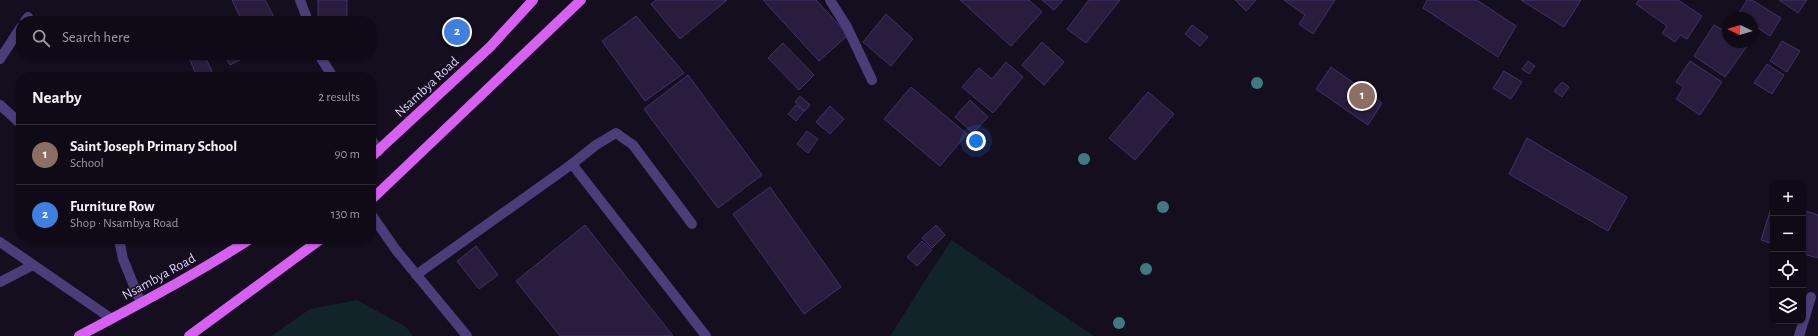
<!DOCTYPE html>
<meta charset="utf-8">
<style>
:root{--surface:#0f0a16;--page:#18131f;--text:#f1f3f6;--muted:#9b9aa1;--line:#2f2b35;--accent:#0f766e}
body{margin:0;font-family:"Alegreya Sans",sans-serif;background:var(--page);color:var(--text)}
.controls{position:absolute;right:12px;bottom:12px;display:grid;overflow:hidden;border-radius:8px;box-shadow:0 1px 3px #0004}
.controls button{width:36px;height:36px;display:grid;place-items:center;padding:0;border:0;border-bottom:1px solid var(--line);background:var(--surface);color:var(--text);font:20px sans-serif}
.compass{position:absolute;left:1722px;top:12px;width:36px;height:36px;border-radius:50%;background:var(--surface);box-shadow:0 1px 3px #0004;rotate:274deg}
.you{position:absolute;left:976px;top:141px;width:14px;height:14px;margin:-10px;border:3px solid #fff;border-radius:50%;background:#1a73e8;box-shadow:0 0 0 6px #1a73e833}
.badge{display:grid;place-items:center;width:26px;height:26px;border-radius:50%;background:var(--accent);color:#fff;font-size:13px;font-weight:700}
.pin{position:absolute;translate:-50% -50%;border:2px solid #fff;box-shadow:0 1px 4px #0006}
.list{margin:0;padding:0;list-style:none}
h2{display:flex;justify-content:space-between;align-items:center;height:52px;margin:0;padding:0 16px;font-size:17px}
h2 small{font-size:13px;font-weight:400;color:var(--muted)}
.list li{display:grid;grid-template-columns:26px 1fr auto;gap:12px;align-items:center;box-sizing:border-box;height:60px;padding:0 16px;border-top:1px solid var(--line)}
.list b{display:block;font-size:15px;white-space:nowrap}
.list p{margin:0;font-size:13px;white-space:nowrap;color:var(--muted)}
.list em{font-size:13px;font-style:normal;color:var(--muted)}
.icon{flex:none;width:22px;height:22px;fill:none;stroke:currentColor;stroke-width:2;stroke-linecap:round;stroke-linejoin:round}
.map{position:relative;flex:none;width:1818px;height:336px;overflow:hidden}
.search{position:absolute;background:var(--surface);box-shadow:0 1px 3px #0004;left:16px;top:16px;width:360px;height:44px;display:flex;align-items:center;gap:10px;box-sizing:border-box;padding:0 14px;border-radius:16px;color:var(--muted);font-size:15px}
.panel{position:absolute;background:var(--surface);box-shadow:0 1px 3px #0004;left:16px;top:72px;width:360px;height:172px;border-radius:16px}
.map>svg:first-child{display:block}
.green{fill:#112427}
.building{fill:#291c3d;stroke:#453067}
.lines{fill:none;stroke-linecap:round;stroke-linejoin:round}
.minor{stroke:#4b3d79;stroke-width:10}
.major{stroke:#d75ff1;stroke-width:10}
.tree{fill:#3f7b7e}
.labels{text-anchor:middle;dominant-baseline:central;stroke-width:3;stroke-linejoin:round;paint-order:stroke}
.street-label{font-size:14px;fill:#dccffb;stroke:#140e1e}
</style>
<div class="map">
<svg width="1818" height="336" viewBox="0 0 1818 336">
<rect width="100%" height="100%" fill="#140e1e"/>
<g class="green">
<polygon points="951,240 1094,336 890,336"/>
<polygon points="357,300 406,327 413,336 271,336 310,309"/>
</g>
<g class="building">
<polygon points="232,0 265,0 276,21 242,21"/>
<polygon points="318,0 347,0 347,18 318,19"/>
<polygon points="656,0 727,0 680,39 651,4"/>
<polygon points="763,0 816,0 848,35 819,61"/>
<polygon points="960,0 1029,0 1042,12 1011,46"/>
<polygon points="1042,0 1063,0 1054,10"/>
<polygon points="1089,0 1120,0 1086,43 1067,29"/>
<polygon points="1235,0 1256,0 1246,11"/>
<polygon points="1284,0 1335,0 1313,34 1299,24 1305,15"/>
<polygon points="1427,0 1477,0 1516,26 1498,57 1423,8"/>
<polygon points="1521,0 1581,0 1564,27"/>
<polygon points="1639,0 1678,0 1702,16 1687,39 1680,35 1675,42 1662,33 1667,26 1636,4"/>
<polygon points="1747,0 1752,0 1781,18 1770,36 1758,28 1752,38 1752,18 1736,18"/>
<polygon points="1779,0 1807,0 1798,13"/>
<polygon points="886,14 913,39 891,66 863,42"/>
<polygon points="636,16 684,73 645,101 602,41"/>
<polygon points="1192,25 1208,37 1200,46 1185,34"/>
<polygon points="1714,25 1728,33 1728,42 1742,42 1747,46 1725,77 1694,56"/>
<polygon points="1782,41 1800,51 1787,72 1770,61"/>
<polygon points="1042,42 1064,62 1044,85 1022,65"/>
<polygon points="783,43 814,75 799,90 768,58"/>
<polygon points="188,55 204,55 212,71 202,77 197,77"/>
<polygon points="224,55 249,55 230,65"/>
<polygon points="1528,61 1535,66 1529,74 1522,69"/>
<polygon points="1690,61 1722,82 1700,115 1676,99 1684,87 1676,82"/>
<polygon points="1006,62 1023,77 993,113 962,87 979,68 992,79"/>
<polygon points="1767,64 1784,75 1772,94 1754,83"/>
<polygon points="1331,67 1382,103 1368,125 1316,89"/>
<polygon points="1504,71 1522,82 1511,99 1493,88"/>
<polygon points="688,75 762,175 718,208 644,109"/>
<polygon points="1562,82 1569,87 1562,97 1554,91"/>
<polygon points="911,87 967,134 940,166 884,119"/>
<polygon points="1148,92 1174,114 1135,160 1109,138"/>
<polygon points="800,96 810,105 805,111 795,102"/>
<polygon points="970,100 988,117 973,133 955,117"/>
<polygon points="796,105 804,111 796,121 788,114"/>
<polygon points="830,106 844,119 830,134 816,122"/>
<polygon points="807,131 818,139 808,153 797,144"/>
<polygon points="1527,138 1627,197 1608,231 1509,174"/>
<polygon points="770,187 841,287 804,314 733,214"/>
<polygon points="1773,202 1773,244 1761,240"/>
<polygon points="1803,210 1818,215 1818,258 1803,254"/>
<polygon points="585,225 673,336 560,336 516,281"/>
<polygon points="936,225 945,235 932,248 922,238"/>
<polygon points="922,241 932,250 917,266 907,257"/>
<polygon points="476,246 498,275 479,289 457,261"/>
</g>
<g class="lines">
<g class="minor">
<polyline points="300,0 308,21"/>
<polyline points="830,0 847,27 872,80"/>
<polyline points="25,21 28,17"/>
<polyline points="319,55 333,77"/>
<polyline points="0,59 21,27"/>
<polyline points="0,105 21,124"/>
<polyline points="371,139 379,151"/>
<polyline points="572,164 596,145 616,133 633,145 692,224"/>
<polyline points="371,214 396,250 467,336"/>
<polyline points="119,239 123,259 141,303"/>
<polyline points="0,242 112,319"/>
<polyline points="416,275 572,164 706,336"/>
<polyline points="0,282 33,265"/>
<polyline points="1799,336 1811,297"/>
</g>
<g class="major">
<polyline points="371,157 490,47 533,0"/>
<polyline points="371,200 581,0"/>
<path d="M79 336C137 305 195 275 250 239"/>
<polyline points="189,336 321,239"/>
</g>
</g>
<g class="tree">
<circle cx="1257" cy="83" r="6"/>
<circle cx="1084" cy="159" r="6"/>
<circle cx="1163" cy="207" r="6"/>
<circle cx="1146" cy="269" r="6"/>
<circle cx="1119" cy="323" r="6"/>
</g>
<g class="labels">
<g class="street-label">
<text transform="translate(427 87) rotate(-43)">Nsambya Road</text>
<text transform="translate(159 277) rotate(-29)">Nsambya Road</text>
</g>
</g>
</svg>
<div class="controls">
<button>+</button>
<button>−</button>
<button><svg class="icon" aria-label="locate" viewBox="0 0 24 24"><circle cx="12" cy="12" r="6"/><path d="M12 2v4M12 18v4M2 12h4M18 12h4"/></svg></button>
<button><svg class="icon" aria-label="layers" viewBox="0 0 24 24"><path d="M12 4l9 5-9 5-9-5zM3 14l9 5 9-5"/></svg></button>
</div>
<svg class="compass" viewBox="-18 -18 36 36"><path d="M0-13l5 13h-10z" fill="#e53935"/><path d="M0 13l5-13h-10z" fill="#9b9aa1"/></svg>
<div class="you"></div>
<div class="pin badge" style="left:1362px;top:96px;background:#8d6e63">1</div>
<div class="pin badge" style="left:457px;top:32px;background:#3f7fe0">2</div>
<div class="search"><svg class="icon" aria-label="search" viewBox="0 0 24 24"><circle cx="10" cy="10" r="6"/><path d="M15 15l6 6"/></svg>Search here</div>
<section class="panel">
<h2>Nearby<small>2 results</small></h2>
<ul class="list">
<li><span class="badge" style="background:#8d6e63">1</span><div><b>Saint Joseph Primary School</b><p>School</p></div><em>90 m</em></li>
<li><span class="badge" style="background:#3f7fe0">2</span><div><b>Furniture Row</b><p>Shop · Nsambya Road</p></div><em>130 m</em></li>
</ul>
</section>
</div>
